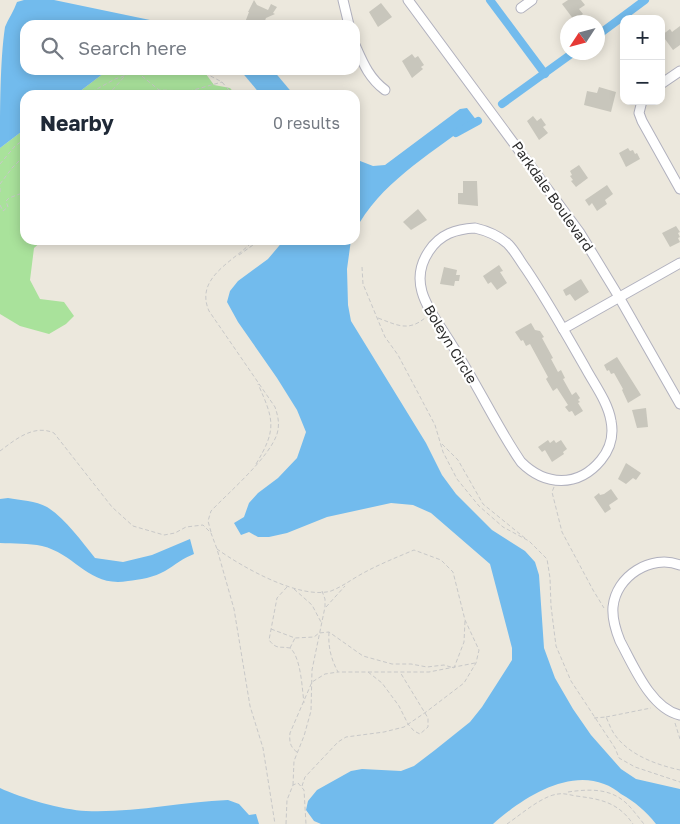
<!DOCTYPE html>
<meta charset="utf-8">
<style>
:root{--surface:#fff;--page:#f6f6f7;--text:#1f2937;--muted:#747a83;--line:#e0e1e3}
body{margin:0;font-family:"Golos Text",sans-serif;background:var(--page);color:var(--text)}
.controls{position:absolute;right:15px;top:15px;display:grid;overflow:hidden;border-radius:10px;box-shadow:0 2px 12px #0003}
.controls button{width:45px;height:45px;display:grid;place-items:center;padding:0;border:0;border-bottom:1px solid var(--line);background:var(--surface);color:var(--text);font:25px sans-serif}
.compass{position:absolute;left:560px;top:15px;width:45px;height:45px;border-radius:50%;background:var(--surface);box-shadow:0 2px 12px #0003;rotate:234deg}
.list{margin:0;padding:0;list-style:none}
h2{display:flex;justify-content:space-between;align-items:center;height:65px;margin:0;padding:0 20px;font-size:21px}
h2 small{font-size:16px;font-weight:400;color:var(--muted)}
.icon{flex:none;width:28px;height:28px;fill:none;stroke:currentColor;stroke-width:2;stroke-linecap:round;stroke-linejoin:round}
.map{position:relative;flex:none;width:680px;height:824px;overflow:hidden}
.search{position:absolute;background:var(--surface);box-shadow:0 2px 12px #0003;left:20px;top:20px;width:340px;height:55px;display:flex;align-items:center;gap:12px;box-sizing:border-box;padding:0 18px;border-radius:15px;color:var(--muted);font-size:19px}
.panel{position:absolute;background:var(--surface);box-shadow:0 2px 12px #0003;left:20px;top:90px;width:340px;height:155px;border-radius:15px}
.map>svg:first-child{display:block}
.green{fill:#a9e29b}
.water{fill:#72bbed}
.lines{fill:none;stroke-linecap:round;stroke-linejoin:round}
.canal{stroke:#72bbed;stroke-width:8}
.building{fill:#c8c6bc}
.minor-casing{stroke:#b1b1be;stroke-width:11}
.path{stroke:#c8c8c8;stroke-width:1;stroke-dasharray:4 2.5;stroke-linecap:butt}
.minor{stroke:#fff;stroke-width:9}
.labels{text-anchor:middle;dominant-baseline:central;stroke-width:4.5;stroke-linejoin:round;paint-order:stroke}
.street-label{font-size:14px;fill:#2b2b2b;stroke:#fff}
</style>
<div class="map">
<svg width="680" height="824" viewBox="0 0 680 824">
<rect width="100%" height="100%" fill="#ece8dd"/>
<g class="green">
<polygon points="108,70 203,70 214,85 230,88 236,95 75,95"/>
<polygon points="25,129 25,240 43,240 34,248 30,280 40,299 64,302 74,316 66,324 49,334 20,326 0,314 0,148"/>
</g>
<g class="water">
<path d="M24 0H54L174 25H25V70H108L75 95H25V129L0 148C0 112 0 60 5 27 8 19 14 11 17 2Z"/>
<polygon points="240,70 273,70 294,95 261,95"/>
<path d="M467 108 477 121 468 125C428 156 379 184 355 231V159L373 166 385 165 460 109Z"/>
<path d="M284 240H351L347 269 348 305 351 321 426 443 442 475 456 494 492 530 525 551 535 562 539 575 544 648 555 678 573 709 591 735 621 769 636 779 680 789V824H656C646 811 635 802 621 794 616 790 610 786 604 784 566 769 520 800 493 824H321L314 821 306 810 308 801 317 790 351 771 362 769 401 771 414 766 435 750 470 722 482 707 512 660V648L490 564 431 513 413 505 391 503 327 517 287 533 269 537H258L249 532 241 535 234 523 244 517 249 503 258 493 278 478 297 458 306 432 297 410 277 378 238 322 227 302 230 291 238 281 268 259Z"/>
<path d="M8 498C20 500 36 501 47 507 65 518 82 542 95 558L123 562 152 555 190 539 194 554C183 558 175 565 165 571 155 577 139 580 128 581 89 588 76 554 42 546 29 543 14 544 0 543V499Z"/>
<path d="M0 788C21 798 63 810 86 811 133 813 181 802 228 800L239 804 249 815 256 814 259 824H0Z"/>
</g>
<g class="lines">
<g class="canal">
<polyline points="490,0 545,74"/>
<polyline points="598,35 645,0"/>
<polyline points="502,104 574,52"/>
<polyline points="456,133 478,121"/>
</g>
</g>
<g class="building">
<polygon points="254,0 257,5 268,10 271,4 277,7 273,13 275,14 266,18 264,23 260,22 259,25 244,25 249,12 248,12"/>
<polygon points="568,0 581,0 585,5 579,9 583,14 574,20 562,4"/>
<polygon points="381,3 392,17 378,27 369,12"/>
<polygon points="680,26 680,45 673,50 662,35 670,29 672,32"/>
<polygon points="412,54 415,58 418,56 424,65 421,67 423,69 412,78 402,61"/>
<polygon points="599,87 616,92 611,112 584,105 587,91 597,93"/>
<polygon points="533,116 537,121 541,118 546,125 543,127 548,133 539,140 527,121"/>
<polygon points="628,148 630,151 633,150 635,154 637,153 640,159 626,167 619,153"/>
<polygon points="579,165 588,178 576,187 571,181 573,180 570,176 572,175 570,171"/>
<polygon points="463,181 477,181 478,206 458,204 458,193 463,193"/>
<polygon points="607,185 613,194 605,200 607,204 597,211 592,203 589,206 585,200"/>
<polygon points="418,209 427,220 411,230 403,222"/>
<polygon points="676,226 680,232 678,233 680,237 678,238 680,242 670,247 662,233"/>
<polygon points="499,265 503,271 500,272 507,283 497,290 491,282 488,284 483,276"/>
<polygon points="444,267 457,270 456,275 460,275 459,281 455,281 454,286 440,284"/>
<polygon points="581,279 589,292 575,301 570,294 566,296 563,290"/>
<polygon points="531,323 535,330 540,331 544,337 542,338 553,358 551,359 558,372 561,370 565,378 563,379 572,395 576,392 580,398 578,400 580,402 578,403 583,411 575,416 572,411 569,412 565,407 568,405 557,388 553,391 546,379 548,377 530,344 526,346 523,340 521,341 515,332"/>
<polygon points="617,357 641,395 628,403 622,390 623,389 614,373 611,374 609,370 607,371 604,365"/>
<polygon points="646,408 648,427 637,428 632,410"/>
<polygon points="548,440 550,443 554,440 556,443 561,440 567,449 563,452 564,454 552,462 545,450 542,452 538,447"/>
<polygon points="626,463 641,473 636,480 633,478 626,484 618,479"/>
<polygon points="611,489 618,499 609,505 611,509 605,513 594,497 599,493 600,495 604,494"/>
</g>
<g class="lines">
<defs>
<g id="minor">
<polyline points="343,0 349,25"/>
<polyline points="408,0 580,233 619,297 680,404"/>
<polyline points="521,8 532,0"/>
<path d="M355 45C363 63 369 78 385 90"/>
<polyline points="661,84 680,71"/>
<polyline points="642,101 639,113 642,121 680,189"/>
<path d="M475 228C488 231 498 235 508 244 515 251 520 261 526 269 547 300 566 334 585 367 594 384 608 402 611 421 614 436 610 449 601 460 578 488 545 486 521 462 501 433 485 400 467 370 460 358 453 346 445 334 428 308 408 282 429 251 440 234 456 229 475 228Z"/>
<polyline points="563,329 680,263"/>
<path d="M680 565C651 554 616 576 613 607 612 619 616 631 620 641 633 665 651 709 680 715"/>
</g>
</defs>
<use href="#minor" class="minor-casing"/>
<g class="path">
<polyline points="199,70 222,82 233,95"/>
<polyline points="137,72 159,90 190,91 222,82"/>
<polyline points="86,95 115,79 141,70"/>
<polyline points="108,95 124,77"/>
<polyline points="0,164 15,146 25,139"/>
<polyline points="0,184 12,168 25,155"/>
<polyline points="0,188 0,192"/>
<polyline points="0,205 3,211 8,207 6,201 9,198 25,192"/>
<polyline points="239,255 260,240"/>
<polyline points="362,267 363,284 385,337 398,355 435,425 443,452 457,479 479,506 503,527 529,541 547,559 550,578 551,606 556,646 571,681 615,748 619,758 635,767 680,782"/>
<path d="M378 318C397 325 408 332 425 318"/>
<polyline points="442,444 458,460 483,504 526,539"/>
<path d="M0 451C16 439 34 424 54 433L112 507 133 526 164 535 175 533 186 527 203 525 211 533 217 549 234 609 250 706 263 748 275 824"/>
<path d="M256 464C277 429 274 420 258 384"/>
<polyline points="554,487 552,492 562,532 593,590 604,608"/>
<path d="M211 532 208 521 211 511C229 492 269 458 277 434 280 424 278 416 275 407L209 311C194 277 235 261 254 240"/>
<path d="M217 549C242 567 300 600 331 591 341 587 348 582 358 576 375 566 395 558 414 550L441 560 453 572 465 620 479 650 476 663 464 683 426 712 404 727 384 732 346 737 338 742 305 777 302 786"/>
<path d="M287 587 277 598 269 640C277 650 279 646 290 648 301 657 302 688 304 703"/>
<polyline points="294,589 312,605 321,622"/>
<polyline points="326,607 345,586"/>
<polyline points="271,629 295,638 314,637 319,633 329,632 363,656 392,664 411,664 427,667 444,665 454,668 464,642 465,621"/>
<path d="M329 632C328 647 331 659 338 672H429L475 663"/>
<polyline points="290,648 295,638"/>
<polyline points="368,672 382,683 399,706 408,724 414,731 420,734 428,727 428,718 400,672"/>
<polyline points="606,717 651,708"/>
<path d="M594 718 606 717C609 723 611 730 615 735 629 755 657 765 680 770"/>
<polyline points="675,723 680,739"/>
<path d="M297 752C290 747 289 741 290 733L312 682 325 674 338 672"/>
<polyline points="293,785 294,761 304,736 311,711 312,670 325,607 325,599 322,591"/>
<path d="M568 792C588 789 609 788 625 802 632 808 638 817 644 824"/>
<polyline points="286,824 287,800 293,785 298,783 304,790 306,824"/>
<path d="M507 824C520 815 535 802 550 796 562 792 565 794 576 796 600 799 618 802 633 824"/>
</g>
<use href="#minor" class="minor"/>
</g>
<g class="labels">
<g class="street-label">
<text transform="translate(553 196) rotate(55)">Parkdale Boulevard</text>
<text transform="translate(451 344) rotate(59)">Boleyn Circle</text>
</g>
</g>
</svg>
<div class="controls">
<button>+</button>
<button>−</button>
</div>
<svg class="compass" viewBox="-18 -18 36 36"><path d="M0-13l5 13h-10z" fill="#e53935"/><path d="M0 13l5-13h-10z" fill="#747a83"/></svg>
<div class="search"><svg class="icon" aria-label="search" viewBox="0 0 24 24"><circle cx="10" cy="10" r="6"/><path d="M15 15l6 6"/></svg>Search here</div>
<section class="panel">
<h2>Nearby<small>0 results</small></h2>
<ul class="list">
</ul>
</section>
</div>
